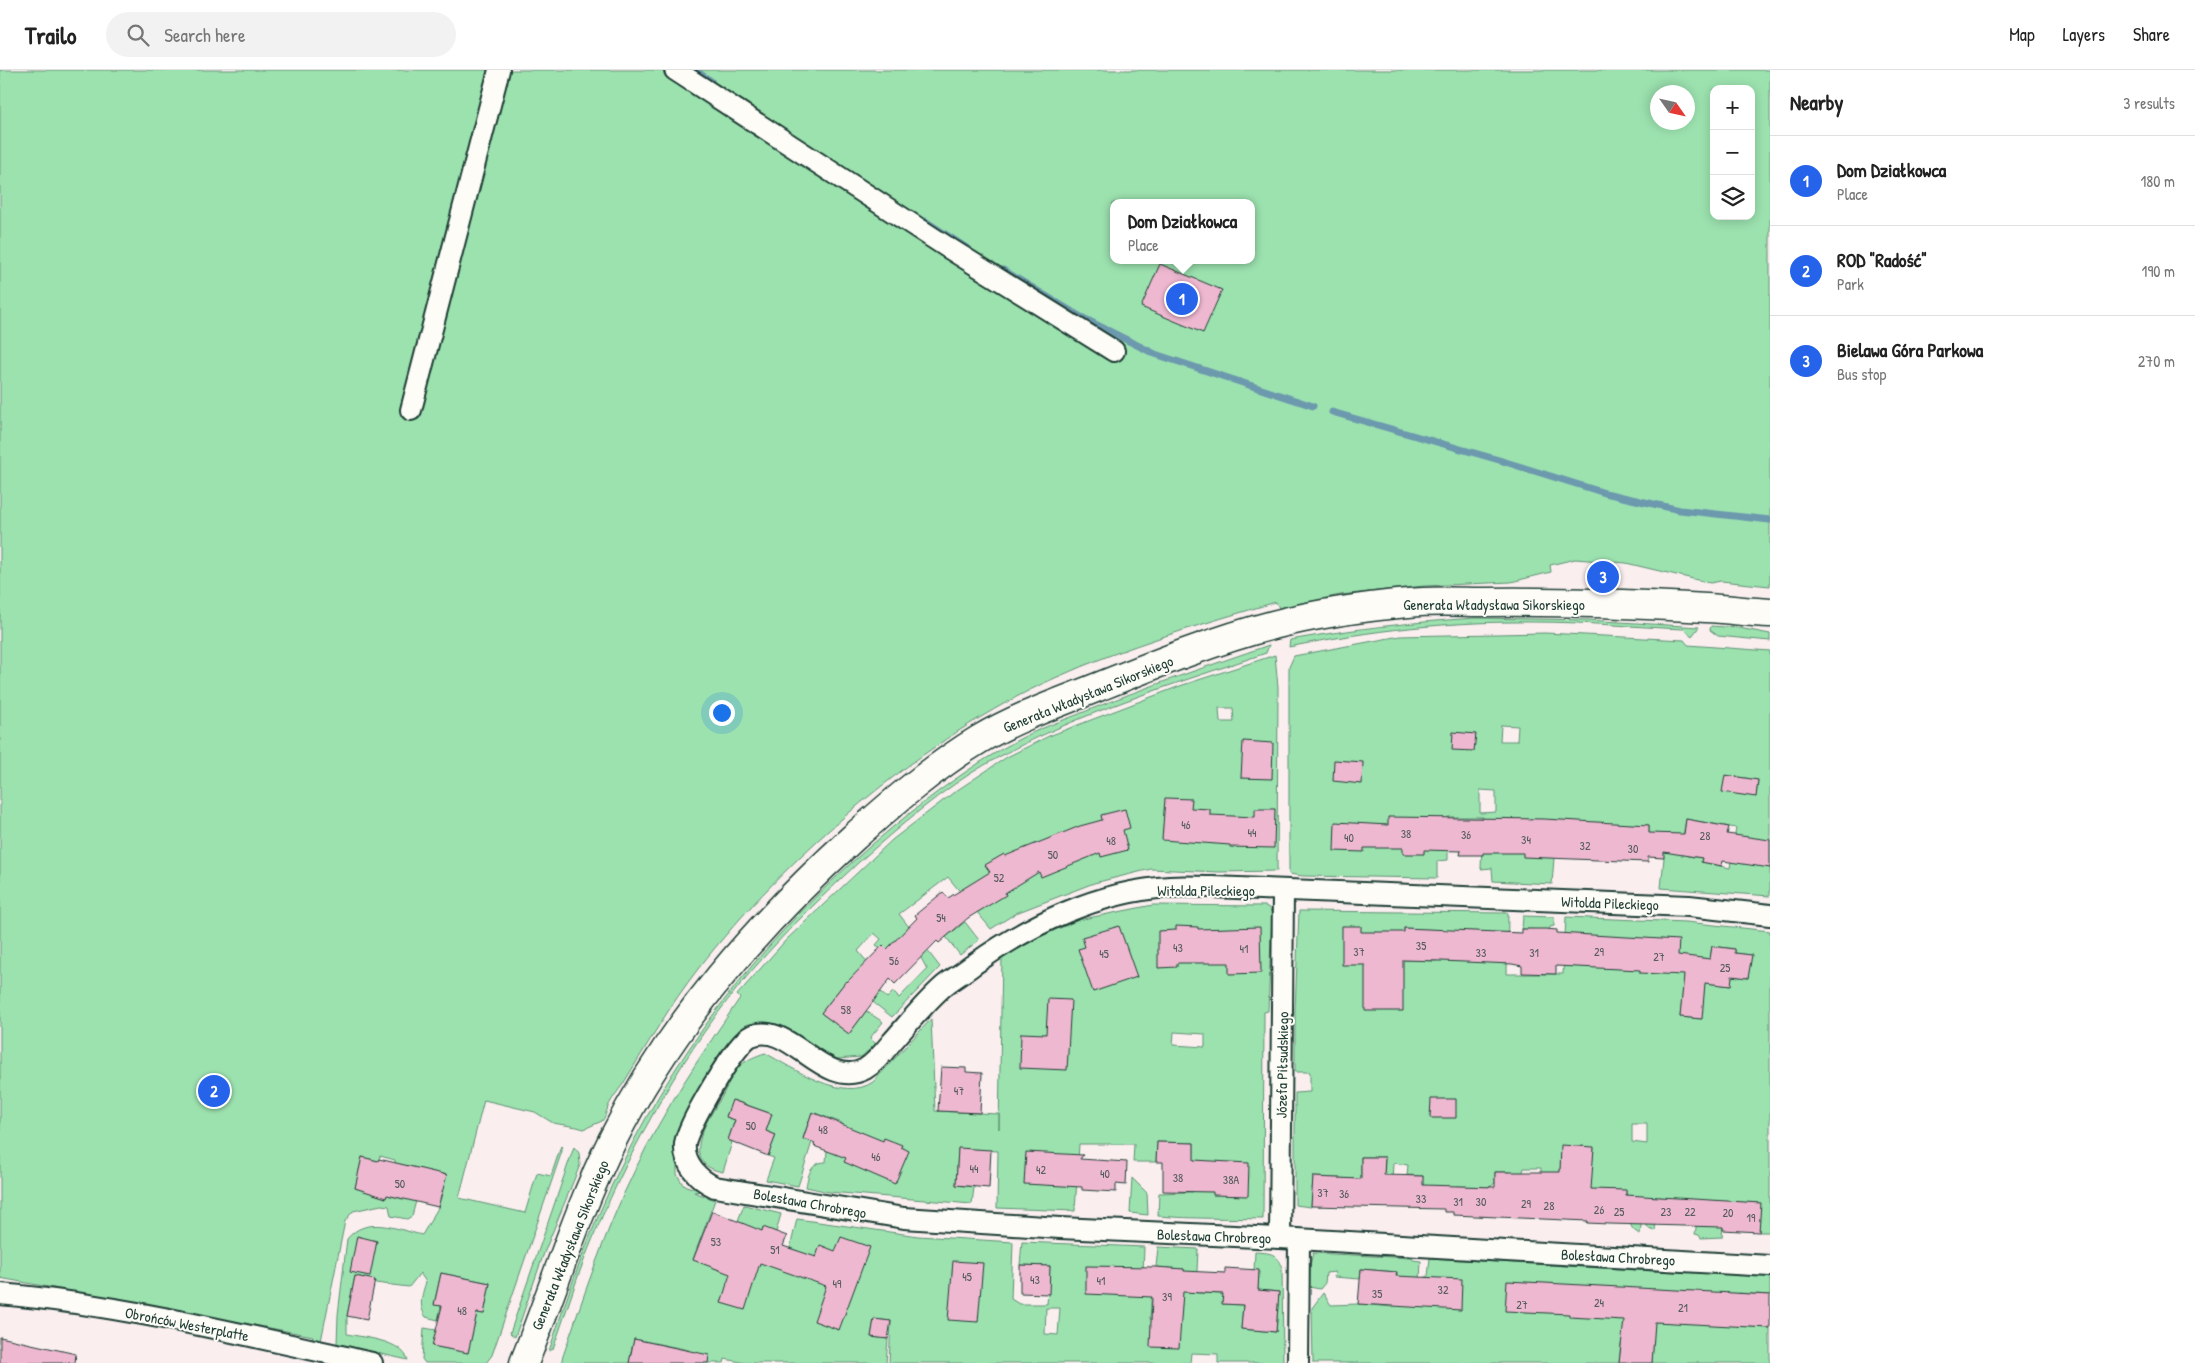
<!DOCTYPE html>
<meta charset="utf-8">
<style>
:root{--surface:#fff;--page:#f2f2f2;--text:#222;--muted:#767676;--line:#e0e0e0;--accent:#2563eb}
body{margin:0;font-family:"Patrick Hand",sans-serif;background:var(--page);color:var(--text)}
.controls{position:absolute;right:15px;top:15px;display:grid;overflow:hidden;border-radius:10px;box-shadow:0 2px 12px #0003}
.controls button{width:45px;height:45px;display:grid;place-items:center;padding:0;border:0;border-bottom:1px solid var(--line);background:var(--surface);color:var(--text);font:25px sans-serif}
.compass{position:absolute;left:1650px;top:15px;width:45px;height:45px;border-radius:50%;background:var(--surface);box-shadow:0 2px 12px #0003;rotate:124deg}
.you{position:absolute;left:721px;top:642px;width:18px;height:18px;margin:-12px;border:4px solid #fff;border-radius:50%;background:#1a73e8;box-shadow:0 0 0 8px #1a73e833}
.badge{display:grid;place-items:center;width:32px;height:32px;border-radius:50%;background:var(--accent);color:#fff;font-size:16px;font-weight:700}
.pin{position:absolute;translate:-50% -50%;border:2px solid #fff;box-shadow:0 1px 5px #0006}
.popup{position:absolute;left:1110px;top:129px;width:145px;height:65px;box-sizing:border-box;display:grid;place-content:center;border-radius:10px;background:var(--surface);filter:drop-shadow(0 1px 4px #0005);font-size:16px;white-space:nowrap;color:var(--muted)}
.popup b{font-size:19px;color:var(--text)}
.popup::after{content:'';position:absolute;left:50%;top:100%;margin-left:-10px;border:10px solid transparent;border-top-color:var(--surface)}
.list{margin:0;padding:0;list-style:none}
h2{display:flex;justify-content:space-between;align-items:center;height:65px;margin:0;padding:0 20px;font-size:21px}
h2 small{font-size:16px;font-weight:400;color:var(--muted)}
.list li{display:grid;grid-template-columns:32px 1fr auto;gap:15px;align-items:center;box-sizing:border-box;height:90px;padding:0 20px;border-top:1px solid var(--line)}
.list b{display:block;font-size:19px;white-space:nowrap}
.list p{margin:0;font-size:16px;white-space:nowrap;color:var(--muted)}
.list em{font-size:16px;font-style:normal;color:var(--muted)}
.icon{flex:none;width:28px;height:28px;fill:none;stroke:currentColor;stroke-width:2;stroke-linecap:round;stroke-linejoin:round}
.map{position:relative;flex:none;width:1770px;height:1293px;overflow:hidden}
header{display:flex;align-items:center;gap:30px;box-sizing:border-box;height:70px;padding:0 25px;background:var(--surface);border-bottom:1px solid var(--line)}
header strong{font-size:24px}
nav{display:flex;gap:28px;margin-inline-start:auto;font-size:18px}
.search{width:350px;height:45px;background:var(--page);display:flex;align-items:center;gap:12px;box-sizing:border-box;padding:0 18px;border-radius:28px;color:var(--muted);font-size:19px}
main{display:flex}
aside{flex:1;background:var(--surface)}
.map>svg:first-child{display:block}
.green{fill:#9ce2af;stroke:#5e9072;fill-rule:evenodd}
.lines{fill:none;stroke-linecap:round;stroke-linejoin:round}
.stream{stroke:#6c99ad;stroke-width:7}
.building{fill:#efb8d1;stroke:#1f3d34}
.street-casing{stroke:#1f3d34;stroke-width:24}
.secondary-casing{stroke:#1f3d34;stroke-width:31}
.street{stroke:#fdfcf7;stroke-width:20}
.secondary{stroke:#fdfcf7;stroke-width:28}
.labels{text-anchor:middle;dominant-baseline:central;stroke-width:4;stroke-linejoin:round;paint-order:stroke}
.number-label{font-size:12px;fill:#535c5b}
.street-label{font-size:15px;fill:#1f3d34;stroke:#fdfcf7}
</style>
<header>
<strong>Trailo</strong>
<div class="search"><svg class="icon" aria-label="search" viewBox="0 0 24 24"><circle cx="10" cy="10" r="6"/><path d="M15 15l6 6"/></svg>Search here</div>
<nav><a>Map</a><a>Layers</a><a>Share</a></nav>
</header>
<main>
<div class="map">
<svg width="1770" height="1293" viewBox="0 0 1770 1293">
<rect width="100%" height="100%" fill="#faeeef"/>
<filter id="ink" filterUnits="userSpaceOnUse"><feTurbulence type="fractalNoise" baseFrequency=".02" numOctaves="2"/><feDisplacementMap in="SourceGraphic" scale="10" xChannelSelector="R" yChannelSelector="G"/><feConvolveMatrix kernelMatrix="1 2 1 2 8 2 1 2 1" color-interpolation-filters="sRGB"/></filter>
<g filter="url(#ink)">
<g class="green">
<path d="M0 0H1770V516L1721 511 1710 513 1626 493 1575 489 1550 495 1551 502 1511 512 1424 516 1340 525 1279 538 1276 532C1202 554 1126 576 1055 608 924 667 786 786 698 899 670 935 647 975 623 1014 618 1021 609 1032 607 1040 605 1045 606 1046 602 1051L584 1059 577 1057 553 1053 535 1042 484 1030 459 1128 525 1143 537 1103 551 1106 561 1076 563 1078 492 1285 486 1293H425L422 1289 424 1258 436 1260 433 1276 468 1283 477 1243 484 1244 490 1213 441 1203 434 1234 441 1236 438 1250 426 1247C418 1235 422 1225 426 1212L420 1203 409 1217 375 1213V1210L355 1206 347 1246V1264C366 1268 401 1270 408 1290L337 1274 338 1245 347 1169C366 1145 396 1159 422 1165L438 1138 446 1105 395 1093V1090L380 1086 378 1091 362 1087 355 1118 386 1128 387 1125 403 1129 404 1124 417 1127 412 1146 407 1149 391 1146 389 1136 381 1135 353 1141 345 1151 321 1271 312 1270 313 1266 0 1208ZM1714 19H1751V146H1714ZM1658 22H1688V52H1658ZM1113 133H1251V190H1113Z"/>
<path d="M1475 548 1588 550 1699 557 1692 566 1684 559C1634 557 1585 552 1535 552 1453 551 1370 560 1289 577L1290 570C1352 559 1413 552 1475 548Z"/>
<polygon points="1711,556 1739,558 1770,564 1770,571 1718,566 1710,560"/>
<path d="M1545 563 1684 570 1688 575 1770 581V826L1661 818 1664 788 1649 763V755L1623 754 1554 788 1552 814 1493 811 1492 798 1481 799 1483 747H1448V790L1437 791V808L1303 806 1289 804V597L1294 586 1400 566ZM1501 655 1518 656 1517 671H1500ZM1725 705 1758 710 1756 727ZM1480 720 1496 721V742L1480 743ZM1686 749 1736 758 1730 798 1701 792 1702 788 1687 786 1688 775 1682 773Z"/>
<path d="M1269 575 1266 583C1172 615 1074 644 988 693 942 719 899 757 859 792 817 831 775 872 739 916 676 993 625 1089 588 1180 575 1212 565 1246 553 1279L549 1281C570 1218 591 1157 620 1098 684 965 780 850 894 756 932 725 972 695 1016 671 1039 658 1065 650 1089 640 1148 616 1209 596 1269 575Z"/>
<path d="M1275 585 1278 617 1277 801 1219 802 1151 799 1094 813 1016 843 991 859 948 807 899 844 940 897 892 947 846 911 821 943 849 964 866 941 883 952 870 968 876 974 861 987 837 989 763 953 741 963 725 977 677 1060V1104L683 1115 702 1121 694 1122 715 1130 693 1189 719 1200 744 1135 781 1144 776 1162 763 1158 752 1190 798 1181 790 1178 797 1149 918 1166 1013 1172 1011 1229 1019 1234H1047L1050 1196 1020 1195 1022 1172 1144 1177 1143 1202 1153 1203 1150 1249 1180 1251 1184 1199 1156 1197 1158 1177 1198 1179 1196 1223 1223 1224V1234L1243 1235 1241 1259 1276 1262 1279 1222 1258 1220 1259 1201 1254 1200 1255 1182C1269 1183 1276 1182 1282 1196L1283 1293H1218V1284L1191 1283 1190 1293H889L891 1251 874 1249 871 1267 888 1269 886 1293H746L725 1289 724 1293H686L689 1280 634 1269 629 1293H562V1289C584 1225 605 1161 635 1100 663 1041 703 982 740 928L737 925 786 870 892 770 953 723 1007 687 1049 666 1180 616ZM1219 638H1233L1234 652H1220ZM874 863 881 869 876 875 880 878 883 875 887 879 899 867 921 888 927 899 899 928 893 922 887 928 870 913 867 892 858 881ZM1046 1238H1060L1058 1265 1045 1264Z"/>
<path d="M1153 835 1265 836 1269 838 1272 844 1268 941 1264 942 1263 1149C1228 1148 1193 1149 1158 1146L1159 1123 1193 1122 1194 1073 1157 1072 1156 1092H1133L1134 1074H1079L1075 1141 997 1138 998 1081 958 1079 956 1115 974 1117 972 1134 829 1122 806 1117C808 1105 811 1092 826 1092L827 1081 842 1053 812 1042 803 1068 812 1072 798 1116 766 1110 774 1088 768 1086 776 1065 766 1061 772 1044 733 1030 726 1046 735 1050 728 1070 732 1072 723 1102C677 1094 708 1049 721 1028 727 1018 732 1002 741 995 748 989 756 986 765 983 793 998 843 1033 873 1012L931 949 935 1041 999 1044V1059L1002 886 1025 873 1078 850ZM1174 962 1205 964V977L1173 975Z"/>
<path d="M1299 841 1508 843 1507 904H1563L1566 847 1686 852 1770 861V1162H1759L1760 1133 1714 1131 1713 1152 1723 1153 1722 1167 1701 1168 1699 1165 1695 1164 1697 1152 1705 1151V1131L1658 1127 1655 1161 1649 1159 1642 1148 1640 1164C1625 1158 1630 1142 1630 1128H1626V1121L1613 1120V1125L1589 1124 1590 1089 1593 1090 1594 1078 1582 1076 1580 1089H1576L1575 1086H1561L1560 1105 1541 1104V1098H1524L1518 1118 1508 1119 1510 1113 1509 1102H1495V1113L1490 1117 1456 1116 1455 1121 1422 1117 1423 1106 1407 1105 1408 1095 1393 1093 1392 1112H1388L1387 1124 1359 1122 1356 1109 1313 1107 1311 1137 1295 1135V1023L1310 1022V1002H1295V941ZM1404 858 1438 860 1437 891 1404 890ZM1712 876 1735 879V883L1751 885 1748 908 1732 906 1730 916 1699 912 1702 888 1710 889ZM1683 919 1704 921 1701 949 1680 947ZM1632 1054H1647V1074L1632 1072ZM1361 1087H1385L1384 1115 1361 1114Z"/>
<polygon points="1523,846 1554,847 1554,856 1550,857 1549,860 1522,859"/>
<polygon points="965,852 979,870 960,885 946,867"/>
<polygon points="574,1077 579,1083 580,1095 544,1183 515,1267 510,1263"/>
<polygon points="1132,1108 1147,1123 1148,1145 1130,1143"/>
<polygon points="1313,1183 1412,1188 1413,1190 1421,1191 1419,1229 1424,1229 1425,1207 1428,1207 1430,1188 1635,1200 1770,1206 1770,1225 1738,1223 1736,1256 1770,1258 1770,1293 1652,1293 1653,1277 1621,1274 1619,1293 1313,1293 1312,1238 1323,1223 1331,1235 1358,1234 1393,1237 1397,1202 1361,1199 1360,1209 1334,1207 1335,1202 1326,1203 1325,1213 1320,1219 1309,1217 1310,1195"/>
</g>
<g class="lines">
<g class="stream">
<polyline points="694,0 711,11"/>
<polyline points="925,151 968,179"/>
<polyline points="1003,200 1081,247 1155,284 1313,336"/>
<polyline points="1332,342 1499,390 1605,423 1680,440 1770,450"/>
</g>
</g>
<g class="building">
<polygon points="1160,194 1222,220 1203,263 1141,237"/>
<polygon points="1453,662 1476,664 1474,681 1452,680"/>
<polygon points="1243,671 1273,673 1272,709 1241,708"/>
<polygon points="1334,690 1363,692 1362,714 1333,711"/>
<polygon points="1725,705 1758,710 1756,727 1722,722"/>
<polygon points="1165,728 1192,729 1191,738 1210,739 1210,745 1255,747 1255,739 1275,739 1274,778 1230,777 1230,775 1162,770"/>
<polygon points="1125,739 1130,758 1123,760 1128,780 1101,787 1100,783 1041,807 1039,802 1005,823 1006,825 968,848 939,873 937,871 895,914 890,909 849,964 821,943 846,911 847,912 883,875 887,879 917,848 915,845 943,822 948,828 990,802 985,795 1004,784 1005,786 1080,756 1102,750 1101,745"/>
<polygon points="1388,747 1544,749 1649,755 1649,763 1684,764 1686,749 1729,757 1727,764 1770,770 1770,798 1723,791 1722,796 1701,792 1702,788 1664,782 1664,788 1648,787 1648,792 1523,787 1523,783 1483,783 1483,785 1460,785 1461,781 1424,780 1424,784 1403,784 1403,778 1364,778 1364,782 1334,781 1335,752 1388,755"/>
<polygon points="1119,856 1137,907 1093,922 1078,879 1085,877 1082,867"/>
<polygon points="1176,856 1198,857 1198,859 1260,857 1261,903 1229,904 1229,893 1177,893 1177,897 1158,898 1158,861 1176,860"/>
<polygon points="1342,856 1361,856 1361,862 1404,862 1404,858 1522,863 1522,859 1546,859 1557,860 1557,863 1679,870 1678,885 1710,889 1712,876 1735,879 1735,883 1752,885 1748,908 1732,906 1731,916 1705,913 1702,949 1680,947 1684,905 1640,903 1640,900 1556,896 1556,904 1522,903 1522,896 1512,894 1441,891 1403,890 1403,941 1365,941 1365,895 1342,895"/>
<polygon points="1048,929 1071,930 1067,1000 1020,998 1021,963 1046,964"/>
<polygon points="941,997 966,998 966,1002 982,1003 980,1043 938,1041"/>
<polygon points="1431,1029 1456,1029 1456,1048 1430,1048"/>
<polygon points="732,1030 772,1044 766,1061 776,1065 768,1086 728,1070 735,1050 726,1047"/>
<polygon points="812,1042 883,1071 884,1068 902,1075 901,1077 909,1081 895,1114 844,1092 846,1088 814,1076 815,1073 803,1069"/>
<polygon points="1157,1072 1194,1073 1194,1090 1249,1093 1248,1126 1213,1125 1213,1122 1163,1121 1163,1092 1156,1092"/>
<polygon points="1561,1075 1594,1077 1591,1119 1626,1120 1626,1125 1761,1133 1759,1162 1723,1160 1723,1157 1609,1154 1587,1153 1588,1151 1453,1145 1453,1142 1444,1142 1444,1139 1311,1136 1313,1107 1361,1109 1361,1087 1385,1087 1384,1105 1423,1106 1423,1115 1495,1117 1495,1102 1560,1102"/>
<polygon points="958,1078 991,1080 989,1118 956,1115"/>
<polygon points="1026,1082 1083,1085 1080,1089 1127,1092 1126,1115 1116,1114 1116,1122 1082,1120 1082,1117 1024,1114"/>
<polygon points="362,1087 378,1091 379,1089 447,1105 438,1137 387,1125 386,1128 355,1118"/>
<polygon points="712,1141 762,1161 763,1157 787,1166 783,1176 816,1187 820,1175 835,1181 841,1167 870,1177 839,1260 814,1251 826,1216 760,1193 745,1240 721,1233 730,1204 693,1190"/>
<polygon points="357,1166 377,1171 370,1206 350,1202"/>
<polygon points="953,1191 983,1193 978,1252 948,1250"/>
<polygon points="1020,1195 1050,1196 1049,1224 1020,1223"/>
<polygon points="1086,1196 1156,1197 1184,1199 1184,1201 1225,1203 1225,1198 1259,1200 1258,1220 1279,1222 1276,1262 1241,1259 1243,1235 1222,1234 1223,1224 1183,1222 1179,1278 1150,1277 1152,1227 1086,1224"/>
<polygon points="1361,1199 1397,1202 1396,1206 1462,1209 1461,1240 1358,1234"/>
<polygon points="441,1203 490,1213 484,1244 477,1243 468,1283 432,1276 442,1236 434,1235"/>
<polygon points="355,1206 375,1210 367,1250 347,1246"/>
<polygon points="1507,1211 1770,1225 1770,1258 1655,1252 1652,1293 1619,1293 1624,1250 1569,1247 1569,1244 1505,1241"/>
<polygon points="874,1249 891,1251 888,1269 871,1267"/>
<polygon points="0,1267 76,1284 75,1293 0,1293"/>
<polygon points="634,1269 709,1285 708,1293 629,1293"/>
</g>
<g class="lines">
<defs>
<g id="street">
<polyline points="675,0 947,177 1114,281"/>
<polyline points="411,340 499,0"/>
<path d="M1770 845 1689 836 1212 817C1198 817 1184 816 1170 817 1099 821 1030 854 973 895 964 902 954 908 945 915 926 931 908 954 891 973 884 982 875 993 865 999 824 1021 789 949 751 966 736 972 687 1056 685 1074 683 1094 699 1110 715 1117L904 1148 1060 1158 1280 1168 1770 1196"/>
<polyline points="1280,1168 1283,822"/>
<path d="M0 1224C124 1235 250 1266 372 1293"/>
<polyline points="1298,1293 1299,1170"/>
</g>
<path id="secondary" d="M524 1293C554 1218 577 1141 613 1069 672 952 758 855 853 768 892 733 935 696 980 669 1017 647 1058 633 1098 617 1153 595 1215 570 1273 555 1316 544 1363 537 1408 533 1434 530 1462 532 1488 532 1561 531 1634 534 1706 538 1727 539 1749 542 1770 543"/>
</defs>
<use href="#street" class="street-casing"/>
<use href="#secondary" class="secondary-casing"/>
<use href="#street" class="street"/>
<use href="#secondary" class="secondary"/>
</g>
</g>
<g class="labels">
<g class="number-label">
<text x="1186" y="754">46</text>
<text x="1252" y="762">44</text>
<text x="1406" y="763">38</text>
<text x="1466" y="764">36</text>
<text x="1705" y="765">28</text>
<text x="1349" y="767">40</text>
<text x="1526" y="769">34</text>
<text x="1111" y="770">48</text>
<text x="1585" y="775">32</text>
<text x="1633" y="778">30</text>
<text x="1053" y="784">50</text>
<text x="999" y="807">52</text>
<text x="941" y="847">54</text>
<text x="1421" y="875">35</text>
<text x="1178" y="877">43</text>
<text x="1244" y="878">41</text>
<text x="1359" y="881">37</text>
<text x="1599" y="881">29</text>
<text x="1481" y="882">33</text>
<text x="1534" y="882">31</text>
<text x="1104" y="883">45</text>
<text x="1659" y="886">27</text>
<text x="894" y="890">56</text>
<text x="1725" y="897">25</text>
<text x="846" y="939">58</text>
<text x="959" y="1020">47</text>
<text x="751" y="1055">50</text>
<text x="823" y="1059">48</text>
<text x="876" y="1086">46</text>
<text x="974" y="1098">44</text>
<text x="1041" y="1099">42</text>
<text x="1105" y="1103">40</text>
<text x="1178" y="1107">38</text>
<text x="1231" y="1109">38A</text>
<text x="400" y="1113">50</text>
<text x="1323" y="1122">37</text>
<text x="1344" y="1123">36</text>
<text x="1421" y="1128">33</text>
<text x="1458" y="1131">31</text>
<text x="1481" y="1131">30</text>
<text x="1526" y="1133">29</text>
<text x="1549" y="1135">28</text>
<text x="1599" y="1139">26</text>
<text x="1619" y="1141">25</text>
<text x="1666" y="1141">23</text>
<text x="1690" y="1141">22</text>
<text x="1728" y="1142">20</text>
<text x="1751" y="1147">19</text>
<text x="716" y="1171">53</text>
<text x="775" y="1179">51</text>
<text x="967" y="1206">45</text>
<text x="1035" y="1209">43</text>
<text x="1101" y="1210">41</text>
<text x="837" y="1213">49</text>
<text x="1443" y="1219">32</text>
<text x="1377" y="1223">35</text>
<text x="1167" y="1226">39</text>
<text x="1599" y="1232">24</text>
<text x="1522" y="1234">27</text>
<text x="1683" y="1237">21</text>
<text x="462" y="1240">48</text>
</g>
<g class="street-label">
<text x="1494" y="534">Generała Władysława Sikorskiego</text>
<text transform="translate(1088 624) rotate(-22)">Generała Władysława Sikorskiego</text>
<text x="1206" y="820">Witolda Pileckiego</text>
<text transform="translate(1610 833) rotate(2)">Witolda Pileckiego</text>
<text transform="translate(1282 995) rotate(-89)">Józefa Piłsudskiego</text>
<text transform="translate(810 1133) rotate(10)">Bolesława Chrobrego</text>
<text transform="translate(1214 1166) rotate(2)">Bolesława Chrobrego</text>
<text transform="translate(570 1175) rotate(-68)">Generała Władysława Sikorskiego</text>
<text transform="translate(1618 1187) rotate(3)">Bolesława Chrobrego</text>
<text transform="translate(187 1254) rotate(11)">Obrońców Westerplatte</text>
</g>
</g>
</svg>
<div class="controls">
<button>+</button>
<button>−</button>
<button><svg class="icon" aria-label="layers" viewBox="0 0 24 24"><path d="M12 4l9 5-9 5-9-5zM3 14l9 5 9-5"/></svg></button>
</div>
<svg class="compass" viewBox="-18 -18 36 36"><path d="M0-13l5 13h-10z" fill="#e53935"/><path d="M0 13l5-13h-10z" fill="#767676"/></svg>
<div class="you"></div>
<div class="pin badge" style="left:1182px;top:229px">1</div>
<div class="popup"><b>Dom Działkowca</b>Place</div>
<div class="pin badge" style="left:214px;top:1021px">2</div>
<div class="pin badge" style="left:1603px;top:507px">3</div>
</div>
<aside>
<h2>Nearby<small>3 results</small></h2>
<ul class="list">
<li><span class="badge">1</span><div><b>Dom Działkowca</b><p>Place</p></div><em>180 m</em></li>
<li><span class="badge">2</span><div><b>ROD &quot;Radość&quot;</b><p>Park</p></div><em>190 m</em></li>
<li><span class="badge">3</span><div><b>Bielawa Góra Parkowa</b><p>Bus stop</p></div><em>270 m</em></li>
</ul>
</aside>
</main>
